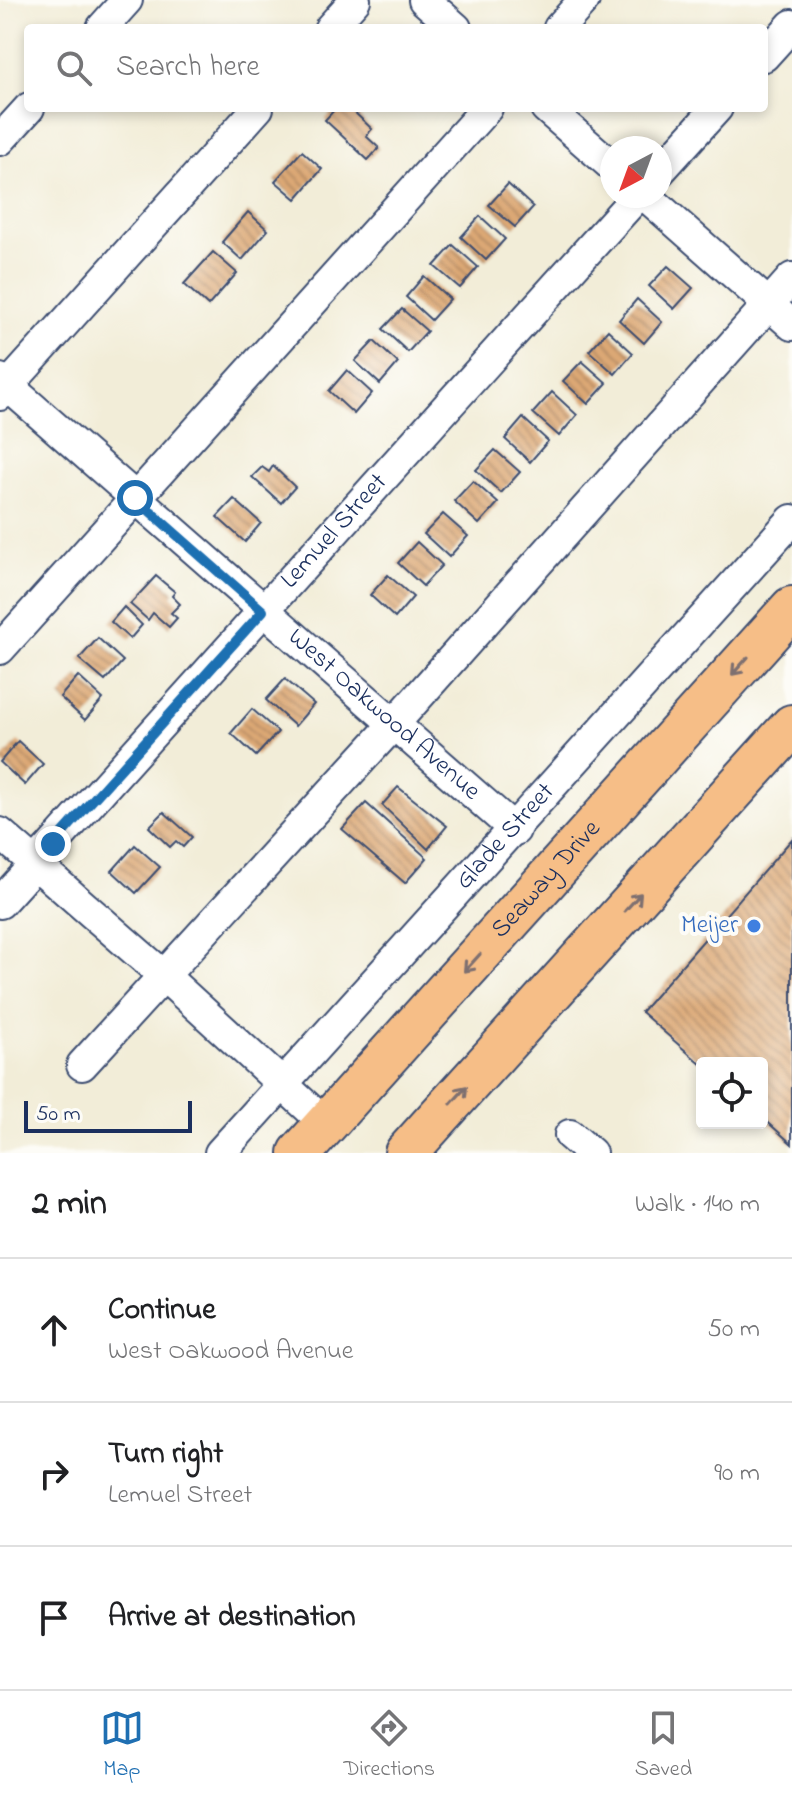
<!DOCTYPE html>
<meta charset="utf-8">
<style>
:root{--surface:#fff;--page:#f2f2f2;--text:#202124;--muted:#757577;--line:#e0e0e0;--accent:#1f6fb2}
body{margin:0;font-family:"Indie Flower",sans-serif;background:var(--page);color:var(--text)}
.controls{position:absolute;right:24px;bottom:24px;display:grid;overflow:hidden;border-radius:8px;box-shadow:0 4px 12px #0003}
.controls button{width:72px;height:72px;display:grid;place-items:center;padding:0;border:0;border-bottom:2px solid var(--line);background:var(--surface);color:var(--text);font:40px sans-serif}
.compass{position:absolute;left:600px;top:136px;width:72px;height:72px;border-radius:50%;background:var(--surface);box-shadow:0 4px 12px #0003;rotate:221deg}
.scale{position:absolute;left:24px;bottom:20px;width:168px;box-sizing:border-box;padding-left:8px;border:4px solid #1b2f5e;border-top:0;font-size:22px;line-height:28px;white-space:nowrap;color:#1b2f5e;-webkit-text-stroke:6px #fdfcf7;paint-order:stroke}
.stop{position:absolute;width:24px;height:24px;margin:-18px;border:6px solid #1f6fb2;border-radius:50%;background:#fff}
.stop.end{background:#1f6fb2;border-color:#fff;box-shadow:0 2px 8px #0008}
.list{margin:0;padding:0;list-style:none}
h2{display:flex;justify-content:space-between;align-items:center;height:104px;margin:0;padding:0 32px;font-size:34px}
h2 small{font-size:26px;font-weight:400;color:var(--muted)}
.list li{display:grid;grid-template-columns:52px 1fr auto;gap:24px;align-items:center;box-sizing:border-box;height:144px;padding:0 32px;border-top:2px solid var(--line)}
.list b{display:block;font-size:30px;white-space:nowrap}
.list p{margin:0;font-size:26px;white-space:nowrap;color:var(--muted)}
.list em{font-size:26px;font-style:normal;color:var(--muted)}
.icon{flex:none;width:44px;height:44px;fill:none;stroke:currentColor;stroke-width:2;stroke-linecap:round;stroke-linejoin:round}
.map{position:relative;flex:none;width:792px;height:1153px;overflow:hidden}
.search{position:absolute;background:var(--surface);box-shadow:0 4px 12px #0003;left:24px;right:24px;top:24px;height:88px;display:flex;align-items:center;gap:20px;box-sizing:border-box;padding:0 28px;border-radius:8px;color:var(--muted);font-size:30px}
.sheet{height:536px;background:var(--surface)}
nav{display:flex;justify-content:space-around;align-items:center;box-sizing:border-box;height:112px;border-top:2px solid var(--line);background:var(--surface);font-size:22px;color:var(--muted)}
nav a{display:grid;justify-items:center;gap:4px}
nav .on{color:var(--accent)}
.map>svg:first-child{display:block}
.building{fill:url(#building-back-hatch)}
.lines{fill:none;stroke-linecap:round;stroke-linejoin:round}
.minor-casing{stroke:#3b4c70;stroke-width:34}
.highway-casing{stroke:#3b4c70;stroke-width:46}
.minor{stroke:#fff;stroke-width:30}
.highway{stroke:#f6be87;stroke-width:42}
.oneway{stroke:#7e6f70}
.route{stroke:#1f6fb2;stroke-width:10}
.shop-dot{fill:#3f7fe0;stroke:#fdfcf7;stroke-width:3}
.labels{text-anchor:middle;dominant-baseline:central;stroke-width:8;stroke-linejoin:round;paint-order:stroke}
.street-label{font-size:26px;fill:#1b2f5e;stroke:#fdfcf7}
.shop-label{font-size:26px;fill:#366cbe;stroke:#fdfcf7;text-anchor:end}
</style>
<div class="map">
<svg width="792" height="1153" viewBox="0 0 792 1153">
<defs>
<pattern id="building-back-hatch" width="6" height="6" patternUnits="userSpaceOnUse" patternTransform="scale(2)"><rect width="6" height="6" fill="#dca875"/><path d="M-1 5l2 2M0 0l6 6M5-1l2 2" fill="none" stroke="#b28963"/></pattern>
</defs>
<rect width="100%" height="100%" fill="#fdfcf7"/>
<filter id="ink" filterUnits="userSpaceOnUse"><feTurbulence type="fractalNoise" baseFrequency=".0125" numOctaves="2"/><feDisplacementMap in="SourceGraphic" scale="16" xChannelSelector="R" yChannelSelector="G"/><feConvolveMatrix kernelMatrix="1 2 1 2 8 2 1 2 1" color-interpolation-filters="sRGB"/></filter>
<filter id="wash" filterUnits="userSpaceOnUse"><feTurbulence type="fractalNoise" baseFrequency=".006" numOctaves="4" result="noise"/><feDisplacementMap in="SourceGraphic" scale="32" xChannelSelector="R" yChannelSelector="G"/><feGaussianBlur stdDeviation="1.8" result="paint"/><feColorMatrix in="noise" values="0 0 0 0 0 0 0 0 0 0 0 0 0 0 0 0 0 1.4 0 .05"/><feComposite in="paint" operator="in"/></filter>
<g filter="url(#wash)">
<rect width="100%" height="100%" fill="#f2edd8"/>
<g id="blocks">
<g class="building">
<polygon points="336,108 350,108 372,129 366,136 379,148 368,160 325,120"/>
<polygon points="302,151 322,169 296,199 275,181"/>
<polygon points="508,184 533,207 515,227 489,205"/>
<polygon points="248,212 268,230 242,260 222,242"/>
<polygon points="480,216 505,239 486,260 461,237"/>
<polygon points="453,245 478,267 460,288 434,266"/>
<polygon points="213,252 237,273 208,306 184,284"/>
<polygon points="668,266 693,288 674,309 649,286"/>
<polygon points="424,276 450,299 431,320 406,297"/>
<polygon points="637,299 662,322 644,343 619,320"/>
<polygon points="402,309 427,331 408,352 383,329"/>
<polygon points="608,330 633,353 615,374 589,351"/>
<polygon points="374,341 398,363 380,384 355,361"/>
<polygon points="582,361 607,383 588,404 563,381"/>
<polygon points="347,370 372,393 354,414 329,391"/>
<polygon points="552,392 577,415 559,436 533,413"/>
<polygon points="523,418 548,441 530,462 505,439"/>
<polygon points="495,450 520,472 501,493 476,470"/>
<polygon points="273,466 295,487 281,503 252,477 262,467 269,472"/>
<polygon points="473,481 498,503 479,524 454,501"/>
<polygon points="234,499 261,523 245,542 217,517"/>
<polygon points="443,514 468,536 449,557 424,534"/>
<polygon points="417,542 442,565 423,586 398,563"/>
<polygon points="388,575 413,597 395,618 370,595"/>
<polygon points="156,576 175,592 172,596 180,604 171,613 177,618 169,627 153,613 148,620 130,604"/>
<polygon points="124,607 142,625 130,639 111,622"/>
<polygon points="98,638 123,661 105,681 79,659"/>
<polygon points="78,676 103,699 85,720 60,697"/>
<polygon points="285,679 314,704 295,726 266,700"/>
<polygon points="252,709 278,732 256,756 231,733"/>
<polygon points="18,741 43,764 25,785 0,762"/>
<polygon points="398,787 447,826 428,849 382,805"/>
<polygon points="366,803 427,858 405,883 342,829"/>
<polygon points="164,812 192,837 183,847 176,841 170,847 149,827"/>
<polygon points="792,839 792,1144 762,1117 762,1063 702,1063 702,1065 641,1012"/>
<polygon points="135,845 160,867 136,893 112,871"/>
</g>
</g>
</g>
<g filter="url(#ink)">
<use href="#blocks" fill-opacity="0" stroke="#3b4c70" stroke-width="2"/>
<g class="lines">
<defs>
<g id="minor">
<polyline points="424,0 456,28"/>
<polyline points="102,28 127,0"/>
<polyline points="330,28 355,0"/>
<polyline points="559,28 584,0"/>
<polyline points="764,56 792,25"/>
<polyline points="546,108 612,166"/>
<polyline points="0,140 29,108"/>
<polyline points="660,171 717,108"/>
<polyline points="646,196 792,325"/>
<path id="s1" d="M0 379 515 830"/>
<polyline points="0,395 258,108"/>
<polyline points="0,649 487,108"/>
<polyline points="0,833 163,975 326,1124"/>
<path id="s2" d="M0 903 637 196"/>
<polyline points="82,1065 393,725 792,278"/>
<polyline points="570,1135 591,1153"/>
<path id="s3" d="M220 1153 792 520"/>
</g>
<g id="highway">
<path id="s4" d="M300 1153 792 608"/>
<polyline points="406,1153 792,726"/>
</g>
</defs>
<use href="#minor" class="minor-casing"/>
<use href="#highway" class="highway-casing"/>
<use href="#minor" class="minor"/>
<use href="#highway" class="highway"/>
</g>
<defs><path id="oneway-shaft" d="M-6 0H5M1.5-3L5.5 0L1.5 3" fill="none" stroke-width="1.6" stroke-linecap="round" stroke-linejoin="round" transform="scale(2)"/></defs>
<g class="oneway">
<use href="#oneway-shaft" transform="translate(740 666) rotate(132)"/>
<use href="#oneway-shaft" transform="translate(633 902) rotate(-48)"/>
<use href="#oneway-shaft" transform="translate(472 963) rotate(132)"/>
<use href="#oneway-shaft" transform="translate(459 1095) rotate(-48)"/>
</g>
</g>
<g class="lines" filter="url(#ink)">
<polyline class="route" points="53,844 263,611 135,498"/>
</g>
<circle class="shop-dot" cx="754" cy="926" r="8"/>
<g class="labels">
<g class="street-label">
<text stroke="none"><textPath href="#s2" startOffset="500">Lemuel Street</textPath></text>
<text stroke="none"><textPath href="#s1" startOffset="510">West Oakwood Avenue</textPath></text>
<text stroke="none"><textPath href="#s3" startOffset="426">Glade Street</textPath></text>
<text stroke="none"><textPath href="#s4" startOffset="368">Seaway Drive</textPath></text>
</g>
<g class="shop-label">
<text x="738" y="926">Meijer</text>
</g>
</g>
</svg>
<div class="controls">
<button><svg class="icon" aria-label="locate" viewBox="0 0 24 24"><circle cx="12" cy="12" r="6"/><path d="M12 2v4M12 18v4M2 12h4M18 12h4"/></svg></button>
</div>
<svg class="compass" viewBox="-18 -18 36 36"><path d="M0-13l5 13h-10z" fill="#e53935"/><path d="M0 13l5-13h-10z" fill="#757577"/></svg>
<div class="scale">50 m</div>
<div class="stop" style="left:135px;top:498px"></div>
<div class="stop end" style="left:53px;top:844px"></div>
<div class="search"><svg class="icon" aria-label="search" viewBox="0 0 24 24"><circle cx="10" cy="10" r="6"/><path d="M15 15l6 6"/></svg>Search here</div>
</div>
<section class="sheet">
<h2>2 min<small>Walk · 140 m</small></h2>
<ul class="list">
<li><svg class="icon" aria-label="ahead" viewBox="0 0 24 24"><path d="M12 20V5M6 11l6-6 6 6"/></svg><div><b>Continue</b><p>West Oakwood Avenue</p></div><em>50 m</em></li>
<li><svg class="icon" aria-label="right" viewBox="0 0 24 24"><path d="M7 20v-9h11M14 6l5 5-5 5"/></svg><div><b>Turn right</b><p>Lemuel Street</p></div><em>90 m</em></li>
<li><svg class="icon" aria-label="arrive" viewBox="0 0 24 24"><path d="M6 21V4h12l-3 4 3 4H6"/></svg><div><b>Arrive at destination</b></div></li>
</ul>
</section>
<nav>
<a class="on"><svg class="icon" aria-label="map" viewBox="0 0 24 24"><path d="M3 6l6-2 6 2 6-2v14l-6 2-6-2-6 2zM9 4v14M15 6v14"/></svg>Map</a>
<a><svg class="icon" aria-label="directions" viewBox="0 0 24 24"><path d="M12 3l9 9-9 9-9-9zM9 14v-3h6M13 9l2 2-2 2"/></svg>Directions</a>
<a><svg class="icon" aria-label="saved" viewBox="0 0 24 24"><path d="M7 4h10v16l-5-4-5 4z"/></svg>Saved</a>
</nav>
